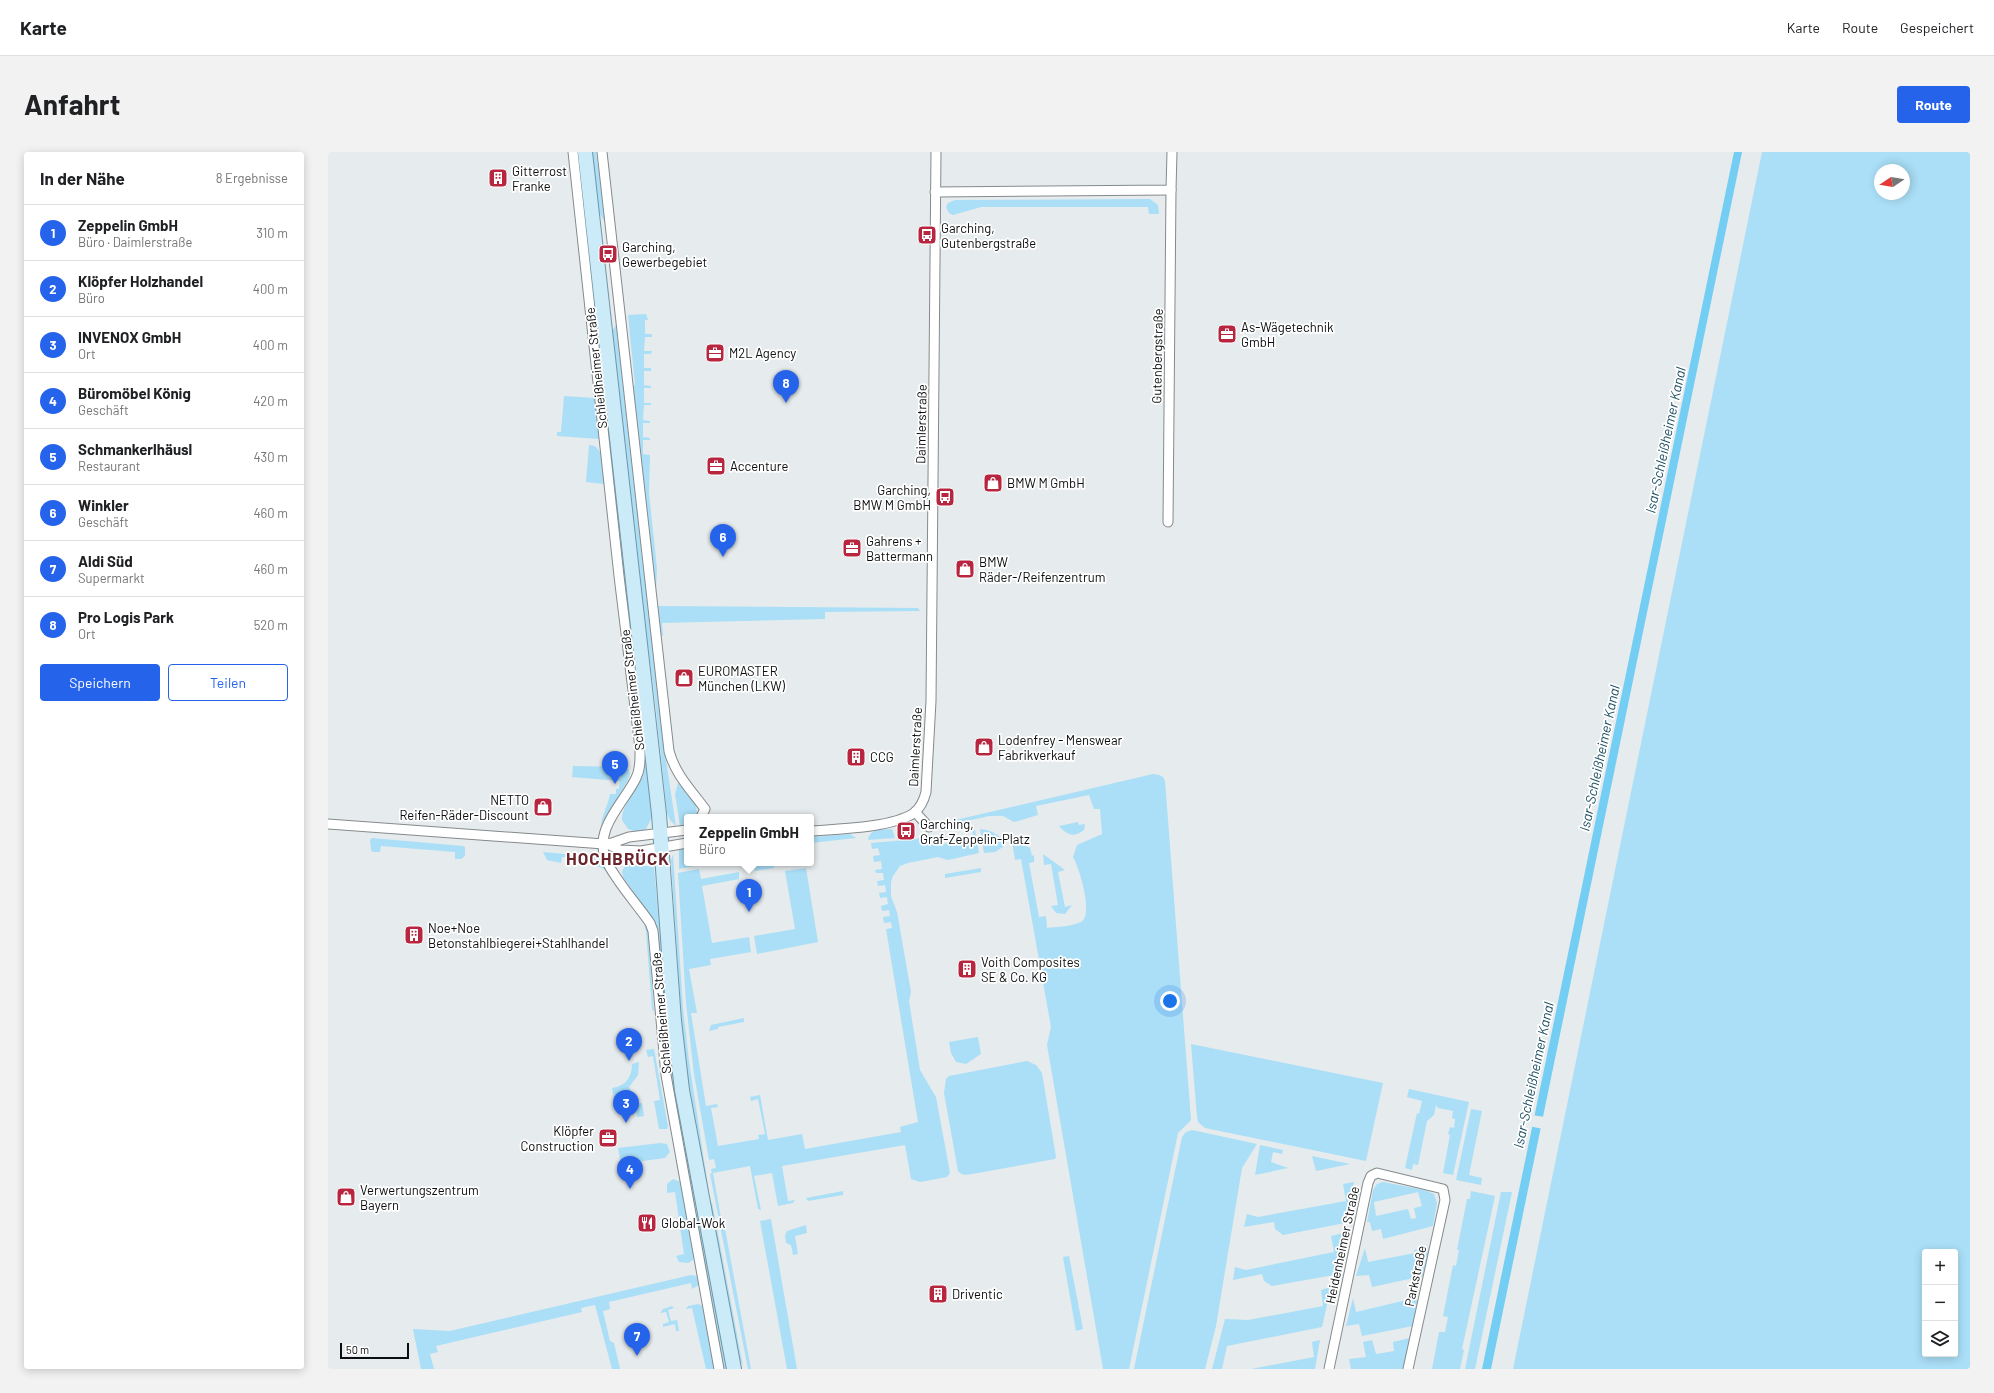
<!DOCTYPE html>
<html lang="de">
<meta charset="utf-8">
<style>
:root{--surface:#fff;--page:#f2f2f2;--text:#202124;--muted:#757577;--line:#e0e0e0;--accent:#2563eb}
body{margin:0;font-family:Barlow,sans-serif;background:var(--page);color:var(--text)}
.controls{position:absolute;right:12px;bottom:12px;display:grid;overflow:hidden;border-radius:4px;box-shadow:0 2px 10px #0003}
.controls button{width:36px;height:36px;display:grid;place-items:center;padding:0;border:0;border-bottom:1px solid var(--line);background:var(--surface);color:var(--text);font:20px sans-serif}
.compass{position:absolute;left:1546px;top:12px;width:36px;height:36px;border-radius:50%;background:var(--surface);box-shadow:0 2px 10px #0003;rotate:258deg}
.scale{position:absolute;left:12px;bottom:10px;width:69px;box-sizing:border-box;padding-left:4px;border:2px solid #0c0d0e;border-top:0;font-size:11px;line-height:14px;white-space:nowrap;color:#0c0d0e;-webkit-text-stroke:3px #fff;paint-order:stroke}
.you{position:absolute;left:842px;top:849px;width:14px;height:14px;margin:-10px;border:3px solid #fff;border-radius:50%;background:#1a73e8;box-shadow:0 0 0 6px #1a73e833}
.badge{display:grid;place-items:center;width:26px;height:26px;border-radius:50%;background:var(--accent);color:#fff;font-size:13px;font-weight:700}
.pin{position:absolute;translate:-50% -33px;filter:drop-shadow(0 1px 2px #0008)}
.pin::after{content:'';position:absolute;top:21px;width:14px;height:12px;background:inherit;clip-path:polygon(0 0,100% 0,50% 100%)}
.popup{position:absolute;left:356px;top:662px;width:130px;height:52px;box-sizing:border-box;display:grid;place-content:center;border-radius:4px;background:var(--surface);filter:drop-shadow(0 1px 3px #0005);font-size:13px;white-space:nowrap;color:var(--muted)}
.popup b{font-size:15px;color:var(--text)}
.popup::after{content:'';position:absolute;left:50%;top:100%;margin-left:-8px;border:8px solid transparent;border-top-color:var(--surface)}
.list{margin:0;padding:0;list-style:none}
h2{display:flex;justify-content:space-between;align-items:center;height:52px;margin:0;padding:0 16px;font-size:17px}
h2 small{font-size:13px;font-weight:400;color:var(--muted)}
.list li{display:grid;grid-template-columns:26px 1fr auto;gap:12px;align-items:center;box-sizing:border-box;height:56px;padding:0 16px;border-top:1px solid var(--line)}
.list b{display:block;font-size:15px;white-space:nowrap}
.list p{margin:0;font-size:13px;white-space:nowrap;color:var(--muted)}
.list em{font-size:13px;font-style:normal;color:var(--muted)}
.actions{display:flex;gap:8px;padding:12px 16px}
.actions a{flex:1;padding:9px 0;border:1px solid var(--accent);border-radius:4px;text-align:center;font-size:14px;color:var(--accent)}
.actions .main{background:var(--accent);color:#fff}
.icon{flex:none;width:22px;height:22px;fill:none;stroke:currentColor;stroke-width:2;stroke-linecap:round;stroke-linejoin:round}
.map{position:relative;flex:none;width:1642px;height:1217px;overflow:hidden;border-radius:4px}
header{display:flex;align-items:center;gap:24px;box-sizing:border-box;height:56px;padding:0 20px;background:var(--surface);border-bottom:1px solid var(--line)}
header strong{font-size:19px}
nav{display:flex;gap:22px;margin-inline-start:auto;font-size:14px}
.intro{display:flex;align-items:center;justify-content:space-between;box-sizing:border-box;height:96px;padding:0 24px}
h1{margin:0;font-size:28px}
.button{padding:10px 18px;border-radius:4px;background:var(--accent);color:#fff;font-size:14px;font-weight:700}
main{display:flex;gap:24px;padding:0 24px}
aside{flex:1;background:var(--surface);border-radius:4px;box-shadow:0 2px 10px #0003}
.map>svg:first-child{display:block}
.green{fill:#aadff7;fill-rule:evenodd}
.water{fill:#74cef3}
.pier{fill:#e6ebed}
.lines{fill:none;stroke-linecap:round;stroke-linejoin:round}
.minor-casing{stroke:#858a8c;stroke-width:11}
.primary-casing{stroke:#7295a4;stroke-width:16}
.minor{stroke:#fff;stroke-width:9}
.primary{stroke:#cbebf9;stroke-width:14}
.labels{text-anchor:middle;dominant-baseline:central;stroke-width:3.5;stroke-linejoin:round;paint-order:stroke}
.poi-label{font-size:13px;fill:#0c0d0e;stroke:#fff;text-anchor:start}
.street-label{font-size:13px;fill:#0c0d0e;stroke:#fff}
.water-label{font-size:14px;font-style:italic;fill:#1a4d60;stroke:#fff}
.district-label{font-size:17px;font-weight:bold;letter-spacing:1px;fill:#6a242b;stroke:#fff}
</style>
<header>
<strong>Karte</strong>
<nav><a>Karte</a><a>Route</a><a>Gespeichert</a></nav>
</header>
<div class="intro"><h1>Anfahrt</h1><a class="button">Route</a></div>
<main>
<aside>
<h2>In der Nähe<small>8 Ergebnisse</small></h2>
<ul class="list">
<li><span class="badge">1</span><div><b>Zeppelin GmbH</b><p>Büro · Daimlerstraße</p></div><em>310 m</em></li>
<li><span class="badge">2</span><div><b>Klöpfer Holzhandel</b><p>Büro</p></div><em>400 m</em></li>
<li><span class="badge">3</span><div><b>INVENOX GmbH</b><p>Ort</p></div><em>400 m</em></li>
<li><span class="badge">4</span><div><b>Büromöbel König</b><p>Geschäft</p></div><em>420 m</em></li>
<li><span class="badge">5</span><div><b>Schmankerlhäusl</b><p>Restaurant</p></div><em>430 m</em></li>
<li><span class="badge">6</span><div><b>Winkler</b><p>Geschäft</p></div><em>460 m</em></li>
<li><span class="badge">7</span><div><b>Aldi Süd</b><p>Supermarkt</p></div><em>460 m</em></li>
<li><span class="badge">8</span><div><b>Pro Logis Park</b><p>Ort</p></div><em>520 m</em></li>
</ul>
<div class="actions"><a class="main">Speichern</a><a>Teilen</a></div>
</aside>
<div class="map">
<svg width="1642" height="1217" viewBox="0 0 1642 1217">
<rect width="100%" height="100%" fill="#e6ebed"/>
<g class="green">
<polygon points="249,0 253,0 293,367 288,364"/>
<polygon points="264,0 268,0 278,72 270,59"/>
<path d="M1434 0H1642V1217H1185ZM1552 18H1576V42H1552ZM1597 1100H1627V1202H1597Z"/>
<polygon points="822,47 830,53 831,62 821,62 820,55 653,55 625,63 621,61 618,55 620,51 627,48"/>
<polygon points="318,162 320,168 317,168 317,182 324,182 324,185 317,185 316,199 324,199 323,202 316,202 316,216 323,216 323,219 316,219 316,233 323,234 323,236 316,236 316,251 323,251 323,253 316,253 315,268 322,269 322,271 315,271 315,285 322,286 322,288 315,288 315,302 322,303 321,341 329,417 328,439 326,440 304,234 307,233 300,163"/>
<polygon points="288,173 334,582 348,674 342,668 339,661 327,549 305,380 283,181"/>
<polygon points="236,244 267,246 271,287 229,284 229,280 233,280"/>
<polygon points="261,293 267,294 273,301 276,332 258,330"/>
<path d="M298 405 324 665 318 677 310 680 300 677 294 668C293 652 314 633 317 612L294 410Z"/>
<polygon points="328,454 590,456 592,459 497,460 497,467 334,471 335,484 331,482"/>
<path d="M245 614 297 615 301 618 302 622 300 628 273 674C274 662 280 654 282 642H288V637H291L292 629 244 625Z"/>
<path d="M825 622C832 623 835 623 837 629L863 968 850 981 801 1217H775L719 893 723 875 693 707 687 708 683 684 686 683 695 690 696 693 702 696 704 704 706 703V710L701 711 711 765 718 764 719 776C729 775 745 774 753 770 766 763 751 715 745 705L749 693 774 682 772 657H766L761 643 708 654 710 663 686 670 675 664H661L612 675 609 676 606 673Z"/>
<path d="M350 631C358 640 373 652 368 665H359V673L352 674 347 642Z"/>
<path d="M750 670 751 673 757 672 756 678C746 686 739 683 731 674Z"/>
<path d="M564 677 567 686 540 688C542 676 554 678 564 677Z"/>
<path d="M652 677C662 678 668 681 675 688V695L667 700 656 701Z"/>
<polygon points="647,678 651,701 620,708 610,705 580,711 572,714 565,724 563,730 563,744 569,760 583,840 581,849 592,918 608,945 622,1021 619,1025 592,1030 583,1027 577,993 454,1014 460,1049 467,1048 465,1051 450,1054 444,1021 426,1024 433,1058 430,1057 422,1014 385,1021 393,1066 395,1066 423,1217 420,1217 382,1022 384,1021 383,1017 388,1016 386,1007 381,1008 366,922 358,851 350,721 371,717 373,727 411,720 411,727 374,734 384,791 421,785 423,800 382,807 383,813 361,817 369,861 363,861 378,954 389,952 390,955 383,956 390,994 431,987 430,983 437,982 430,947 423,949 422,945 432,943 440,988 474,982 477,997 573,980 572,975 590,970 558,777 564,776 563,770 556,771 555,765 562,764 561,758 554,759 553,754 560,752 559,745 552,746 551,741 558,740 557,733 550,734 549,729 556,728 555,721 548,721 547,718 554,717 553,709 546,710 545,704 552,703 550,696 544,697 543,691 589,687 598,681 609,688 610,686 612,693 646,685 644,679"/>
<polygon points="522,682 528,686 483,691 483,685"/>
<polygon points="44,686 135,694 137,695 137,704 133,707 127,707 127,700 53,694 52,700 45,700 43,698 42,688"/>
<polygon points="359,695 359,711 380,711 351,717 351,698"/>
<polygon points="215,700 270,705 320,778 326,860 324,857 318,779 315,769 276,717 269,714 269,708 234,705 233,711 219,708"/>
<polygon points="345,702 355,856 361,909 381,1041 377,1036 355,896 343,709"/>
<polygon points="715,702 737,718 730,720 737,755 744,753 737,762 728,761 723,754 730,753 723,712 716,713"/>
<polygon points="298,711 326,715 338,851 398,1217 396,1217 341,915 318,758 295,725 294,720"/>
<polygon points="445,711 446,716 427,719 425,712"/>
<polygon points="478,716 490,790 429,802 426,784 467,777 457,719"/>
<polygon points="653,716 653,720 617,726 617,722"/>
<polygon points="416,866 416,870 390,875 390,877 381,879 383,873"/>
<polygon points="650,885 653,902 638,912 628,910 623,901 621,890"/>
<polygon points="863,892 1055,931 1038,1009 877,976 870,970 869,964"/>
<polygon points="326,897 340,974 339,977 331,977 326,949 332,948 325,904 320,905 318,898"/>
<path d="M699 909 708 913 714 921 728 1005 727 1007 644 1022C638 1023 634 1024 630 1019L616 941 618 927 621 924Z"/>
<path d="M311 910 310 923 301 935 304 941 298 945 286 947 284 936C298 934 304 925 304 912Z"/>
<polygon points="1081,937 1141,950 1125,1023 1115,1021 1122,983 1120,982 1122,975 1126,976 1127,967 1124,966 1125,959 1110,956 1108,953 1106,963 1099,969 1090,1013 1085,1012 1084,1018 1077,1016 1089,961 1091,962 1094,949 1079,945"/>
<polygon points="314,951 316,964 309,965 308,955 287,958 286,954"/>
<polygon points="1143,957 1154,959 1141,1023 1154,1026 1153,1033 1128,1028"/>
<polygon points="864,978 929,992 914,1016 888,1174 877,1217 806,1217 854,985 858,980"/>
<polygon points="332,991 339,992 342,1000 337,1006 293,1012 290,996"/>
<polygon points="932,993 955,998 954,1002 945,1000 943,1010 960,1016 927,1023"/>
<polygon points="984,1004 1022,1012 988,1019"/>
<polygon points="345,1027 353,1030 367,1103 365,1108 360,1111 351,1110 348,1104 356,1102 347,1040 339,1041 339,1032"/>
<polygon points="1026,1030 1017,1071 955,1083 947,1077 946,1070 916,1075 919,1062 930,1065 1018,1049 1015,1032"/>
<path d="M1055 1030 1096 1038 1106 1042 1109 1051 1105 1074 1055 1087 1053 1077 1044 1079 1042 1070H1039L1045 1038 1049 1032ZM1090 1040 1094 1054 1086 1056 1088 1066 1083 1067 1080 1057 1048 1064 1046 1050Z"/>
<polygon points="515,1039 515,1043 480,1049 478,1046"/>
<polygon points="1143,1039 1167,1044 1134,1197 1136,1198 1132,1217 1104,1217 1111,1180 1117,1180 1120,1165 1115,1164 1125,1113 1128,1114 1131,1098 1129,1098 1139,1047 1142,1047"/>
<polygon points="1173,1040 1184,1040 1147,1217 1137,1217"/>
<polygon points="384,1050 415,1214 408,1199 380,1056"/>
<polygon points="443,1067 469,1217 459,1217 432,1069"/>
<polygon points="478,1073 479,1081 467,1084 470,1102 465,1103 463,1093 458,1091 457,1083 459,1079"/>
<polygon points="1015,1081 1006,1123 944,1134 936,1129 934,1122 905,1128 907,1115 918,1118 1006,1100 1003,1084"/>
<polygon points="1099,1095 1102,1097 1095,1124 1044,1135 1041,1123 1028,1124 1037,1096 1040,1110 1087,1101 1086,1098"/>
<polygon points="741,1104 755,1177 748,1179 735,1105"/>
<polygon points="363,1123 368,1124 371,1126 371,1133 364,1137 363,1131 281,1150 282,1157 275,1159 282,1189 286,1191 292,1217 284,1217 267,1153 253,1156 254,1160 108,1194 110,1200 102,1202 106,1217 93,1217 85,1177 122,1179"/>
<polygon points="1003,1135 994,1175 899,1194 894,1217 884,1217 897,1167 920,1168 995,1154 993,1138"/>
<polygon points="1025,1146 1028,1160 1087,1146 1090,1149 1085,1174 1034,1184 1031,1172 1018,1174"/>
<polygon points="370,1152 375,1154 387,1217 378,1217 364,1156 358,1157 360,1154"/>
<polygon points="344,1154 346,1156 340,1158 343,1169 349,1168 351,1179 348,1179 347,1172 335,1175 335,1172 341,1170 338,1160 332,1161 335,1157"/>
<polygon points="1082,1186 1076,1217 1023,1217 1021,1207 1038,1205 1035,1190 1044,1188 1048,1202 1066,1199 1065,1190"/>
<polygon points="992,1188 987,1217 923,1217 986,1205 984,1190"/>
</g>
<polygon class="water" points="1406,0 1414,0 1163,1217 1154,1217"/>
<polygon class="pier" points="1204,963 1217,965 1215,977 1201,974"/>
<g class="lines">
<defs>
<g id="minor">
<path d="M245 0 291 424 312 596C312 606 313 616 308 626 296 651 265 677 278 708 287 728 309 752 322 771L325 779 338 923 391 1217"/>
<path d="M274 0 341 599C347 622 363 638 377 657L373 665"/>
<polyline points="607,40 843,38 844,0"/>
<polyline points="840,370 843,38"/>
<polyline points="587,660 601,675"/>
<polyline points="0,672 276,692 284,691 301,685 359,678"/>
<path d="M483 679C510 677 563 676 586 661 592 656 596 648 598 640L603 549 608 0"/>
<polyline points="279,692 292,698 313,699 359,691"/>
<polyline points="1001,1217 1040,1031 1043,1024 1049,1021 1115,1037 1117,1048 1080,1217"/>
</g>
<polyline id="primary" points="257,0 331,662 346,869 354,938 406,1217"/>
</defs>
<use href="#minor" class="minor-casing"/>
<use href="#primary" class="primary-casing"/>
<use href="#minor" class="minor"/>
<use href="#primary" class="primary"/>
</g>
<defs>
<symbol id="building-square" viewBox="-11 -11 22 22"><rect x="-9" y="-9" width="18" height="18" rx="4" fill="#b7253f" stroke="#fff"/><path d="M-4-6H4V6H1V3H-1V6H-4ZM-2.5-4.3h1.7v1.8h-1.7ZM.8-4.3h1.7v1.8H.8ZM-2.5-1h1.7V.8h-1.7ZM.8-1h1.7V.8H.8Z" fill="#fff"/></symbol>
<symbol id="bus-square" viewBox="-11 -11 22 22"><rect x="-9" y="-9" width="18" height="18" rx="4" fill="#b7253f" stroke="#fff"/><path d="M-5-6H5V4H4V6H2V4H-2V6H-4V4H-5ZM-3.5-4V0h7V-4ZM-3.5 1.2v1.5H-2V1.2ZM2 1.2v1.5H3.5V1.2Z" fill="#fff"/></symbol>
<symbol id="office-square" viewBox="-11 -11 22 22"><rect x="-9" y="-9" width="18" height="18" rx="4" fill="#b7253f" stroke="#fff"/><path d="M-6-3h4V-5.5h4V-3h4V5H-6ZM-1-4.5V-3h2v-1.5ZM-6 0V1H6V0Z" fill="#fff"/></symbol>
<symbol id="shop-square" viewBox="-11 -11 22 22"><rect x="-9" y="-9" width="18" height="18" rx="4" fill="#b7253f" stroke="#fff"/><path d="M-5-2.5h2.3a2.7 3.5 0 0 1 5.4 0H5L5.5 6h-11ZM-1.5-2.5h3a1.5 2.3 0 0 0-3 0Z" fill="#fff"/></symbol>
<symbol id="restaurant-square" viewBox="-11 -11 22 22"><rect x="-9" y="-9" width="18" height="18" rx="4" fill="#b7253f" stroke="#fff"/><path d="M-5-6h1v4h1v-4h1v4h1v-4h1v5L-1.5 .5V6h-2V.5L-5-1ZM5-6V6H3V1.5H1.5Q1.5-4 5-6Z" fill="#fff"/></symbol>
</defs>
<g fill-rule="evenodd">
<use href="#building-square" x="159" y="15" width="22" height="22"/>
<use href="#bus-square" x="588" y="72" width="22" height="22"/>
<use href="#bus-square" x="269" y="91" width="22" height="22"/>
<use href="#office-square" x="888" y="171" width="22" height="22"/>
<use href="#office-square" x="376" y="190" width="22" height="22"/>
<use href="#office-square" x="377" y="303" width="22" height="22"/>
<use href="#shop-square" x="654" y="320" width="22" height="22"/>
<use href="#bus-square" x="606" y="334" width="22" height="22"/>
<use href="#office-square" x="513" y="385" width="22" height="22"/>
<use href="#shop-square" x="626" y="406" width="22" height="22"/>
<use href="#shop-square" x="345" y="515" width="22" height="22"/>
<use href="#shop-square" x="645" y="584" width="22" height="22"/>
<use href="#building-square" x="517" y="594" width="22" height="22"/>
<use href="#shop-square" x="204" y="644" width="22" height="22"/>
<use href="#bus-square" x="567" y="668" width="22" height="22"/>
<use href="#building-square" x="75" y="772" width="22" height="22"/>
<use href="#building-square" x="628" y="806" width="22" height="22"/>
<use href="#office-square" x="269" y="975" width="22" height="22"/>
<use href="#shop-square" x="7" y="1034" width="22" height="22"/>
<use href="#restaurant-square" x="308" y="1060" width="22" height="22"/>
<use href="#building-square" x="599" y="1131" width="22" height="22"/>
</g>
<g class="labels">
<g class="poi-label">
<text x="184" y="19">Gitterrost<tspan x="184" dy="15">Franke</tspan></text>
<text x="613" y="76">Garching,<tspan x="613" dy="15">Gutenbergstraße</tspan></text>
<text x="294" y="95">Garching,<tspan x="294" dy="15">Gewerbegebiet</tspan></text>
<text x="913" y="175">As-Wägetechnik<tspan x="913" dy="15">GmbH</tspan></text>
<text x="401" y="201">M2L Agency</text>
<text x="402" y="314">Accenture</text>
<text x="679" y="331">BMW M GmbH</text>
<text x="603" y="338" text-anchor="end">Garching,<tspan x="603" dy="15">BMW M GmbH</tspan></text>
<text x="538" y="389">Gahrens +<tspan x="538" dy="15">Battermann</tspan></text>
<text x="651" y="410">BMW<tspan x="651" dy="15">Räder-/Reifenzentrum</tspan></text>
<text x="370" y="519">EUROMASTER<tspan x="370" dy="15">München (LKW)</tspan></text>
<text x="670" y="588">Lodenfrey - Menswear<tspan x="670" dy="15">Fabrikverkauf</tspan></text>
<text x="542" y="605">CCG</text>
<text x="201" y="648" text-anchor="end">NETTO<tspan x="201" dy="15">Reifen-Räder-Discount</tspan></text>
<text x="592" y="672">Garching,<tspan x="592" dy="15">Graf-Zeppelin-Platz</tspan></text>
<text x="100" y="776">Noe+Noe<tspan x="100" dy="15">Betonstahlbiegerei+Stahlhandel</tspan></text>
<text x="653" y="810">Voith Composites<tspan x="653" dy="15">SE &amp; Co. KG</tspan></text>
<text x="266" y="979" text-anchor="end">Klöpfer<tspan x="266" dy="15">Construction</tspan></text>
<text x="32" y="1038">Verwertungszentrum<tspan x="32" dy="15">Bayern</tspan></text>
<text x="333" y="1071">Global-Wok</text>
<text x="624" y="1142">Driventic</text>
</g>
<g class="street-label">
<text transform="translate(829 204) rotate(-89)">Gutenbergstraße</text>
<text transform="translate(268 216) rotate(-96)">Schleißheimer Straße</text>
<text transform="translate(593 272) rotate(-89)">Daimlerstraße</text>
<text transform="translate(304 538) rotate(-97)">Schleißheimer Straße</text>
<text transform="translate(587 595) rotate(-87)">Daimlerstraße</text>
<text transform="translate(333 861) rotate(-95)">Schleißheimer Straße</text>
<text transform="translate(1014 1093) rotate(-78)">Heidenheimer Straße</text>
<text transform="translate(1087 1124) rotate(-78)">Parkstraße</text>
</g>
<g class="water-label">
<text transform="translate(1337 288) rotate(-78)">Isar-Schleißheimer Kanal</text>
<text transform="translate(1271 606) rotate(-78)">Isar-Schleißheimer Kanal</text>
<text transform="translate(1205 923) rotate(-78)">Isar-Schleißheimer Kanal</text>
</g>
<g class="district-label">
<text x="290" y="706">HOCHBRÜCK</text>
</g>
</g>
</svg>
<div class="controls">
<button>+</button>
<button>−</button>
<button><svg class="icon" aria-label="layers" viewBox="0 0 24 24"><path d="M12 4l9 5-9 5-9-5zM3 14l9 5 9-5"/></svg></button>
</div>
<svg class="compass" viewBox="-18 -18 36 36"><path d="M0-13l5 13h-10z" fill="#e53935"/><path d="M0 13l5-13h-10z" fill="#757577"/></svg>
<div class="scale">50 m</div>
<div class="you"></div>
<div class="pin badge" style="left:421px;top:760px">1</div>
<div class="popup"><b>Zeppelin GmbH</b>Büro</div>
<div class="pin badge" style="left:301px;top:909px">2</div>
<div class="pin badge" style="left:298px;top:971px">3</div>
<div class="pin badge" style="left:302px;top:1037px">4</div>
<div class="pin badge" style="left:287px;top:632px">5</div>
<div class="pin badge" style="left:395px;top:405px">6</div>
<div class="pin badge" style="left:309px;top:1204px">7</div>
<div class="pin badge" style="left:458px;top:251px">8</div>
</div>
</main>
